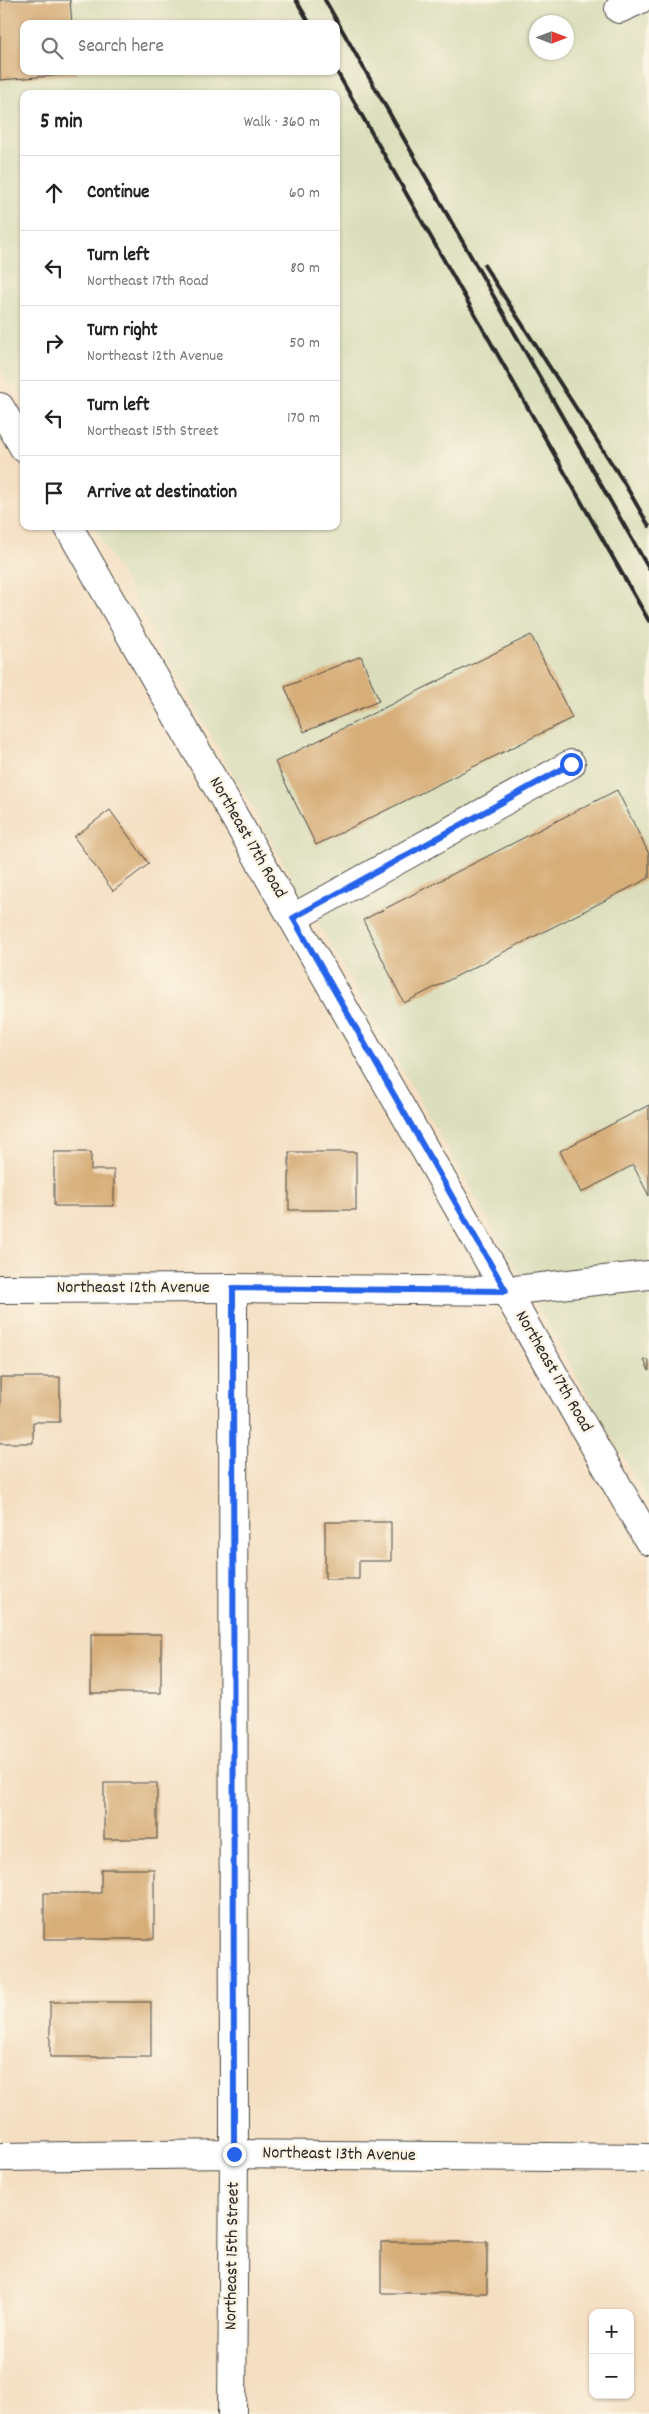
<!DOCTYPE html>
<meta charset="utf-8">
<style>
:root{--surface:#fff;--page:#f6f6f6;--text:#222;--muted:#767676;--line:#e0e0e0}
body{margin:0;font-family:Dekko,sans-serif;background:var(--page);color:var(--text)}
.controls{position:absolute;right:15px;bottom:15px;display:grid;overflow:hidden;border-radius:10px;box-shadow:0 1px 4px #0004}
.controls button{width:45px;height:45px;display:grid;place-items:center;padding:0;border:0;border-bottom:1px solid var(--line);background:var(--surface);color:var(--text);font:25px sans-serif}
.compass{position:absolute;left:529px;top:15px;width:45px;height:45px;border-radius:50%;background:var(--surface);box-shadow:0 1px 4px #0004;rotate:90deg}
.stop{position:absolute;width:15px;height:15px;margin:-11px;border:4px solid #2563eb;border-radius:50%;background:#fff}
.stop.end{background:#2563eb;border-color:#fff;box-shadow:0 1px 5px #0008}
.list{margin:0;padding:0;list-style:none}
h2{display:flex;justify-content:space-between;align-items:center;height:65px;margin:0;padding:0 20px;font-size:21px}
h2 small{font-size:16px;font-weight:400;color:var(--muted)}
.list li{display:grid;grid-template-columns:32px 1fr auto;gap:15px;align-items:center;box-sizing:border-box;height:75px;padding:0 20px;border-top:1px solid var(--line)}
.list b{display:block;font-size:19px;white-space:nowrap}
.list p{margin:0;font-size:16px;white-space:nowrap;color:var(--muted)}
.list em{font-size:16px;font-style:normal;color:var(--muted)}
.icon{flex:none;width:28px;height:28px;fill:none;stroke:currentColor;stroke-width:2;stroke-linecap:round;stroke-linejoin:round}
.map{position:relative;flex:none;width:649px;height:2414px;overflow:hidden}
.search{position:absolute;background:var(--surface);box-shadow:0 1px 4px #0004;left:20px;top:20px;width:320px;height:55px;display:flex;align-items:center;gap:12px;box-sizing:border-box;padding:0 18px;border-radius:10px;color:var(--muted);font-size:19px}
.panel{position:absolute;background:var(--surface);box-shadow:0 1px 4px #0004;left:20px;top:90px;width:320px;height:440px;border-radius:10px}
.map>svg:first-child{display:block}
.built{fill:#dbdebc;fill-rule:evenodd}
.building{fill:#d7ad78}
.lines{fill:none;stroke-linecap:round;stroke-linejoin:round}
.minor-casing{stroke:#494642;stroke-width:30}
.minor{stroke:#fff;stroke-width:28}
.rail{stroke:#2b2b2b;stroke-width:4}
.route{stroke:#2563eb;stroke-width:6}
.labels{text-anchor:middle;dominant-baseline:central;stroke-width:5;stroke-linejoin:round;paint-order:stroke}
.street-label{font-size:18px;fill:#2b2b2b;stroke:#fcf5e5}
</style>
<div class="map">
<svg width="649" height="2414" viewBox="0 0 649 2414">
<rect width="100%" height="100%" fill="#fcf5e5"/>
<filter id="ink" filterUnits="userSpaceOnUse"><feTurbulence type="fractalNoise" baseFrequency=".02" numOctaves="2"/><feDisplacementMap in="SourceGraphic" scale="10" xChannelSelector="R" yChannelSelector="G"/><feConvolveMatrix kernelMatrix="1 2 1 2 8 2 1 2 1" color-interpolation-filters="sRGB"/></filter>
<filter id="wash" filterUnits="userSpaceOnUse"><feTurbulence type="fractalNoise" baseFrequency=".0096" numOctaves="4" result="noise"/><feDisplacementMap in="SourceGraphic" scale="20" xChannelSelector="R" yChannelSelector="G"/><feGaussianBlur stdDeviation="1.12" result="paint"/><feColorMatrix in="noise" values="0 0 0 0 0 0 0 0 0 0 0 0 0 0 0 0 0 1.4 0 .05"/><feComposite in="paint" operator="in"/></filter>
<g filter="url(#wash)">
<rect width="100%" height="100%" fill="#f4dfc2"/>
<path class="built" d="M0 0H649V1502L526 1287V1274H519L225 760 94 526H336V94H24V400L15 385 10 384 0 368ZM536 22H566V52H536ZM24 24H336V71H24Z"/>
<g id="blocks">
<g class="building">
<polygon points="0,0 70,0 72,24 24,24 24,71 76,71 76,74 0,80"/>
<polygon points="531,635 572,718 316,845 275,762"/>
<polygon points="361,656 379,701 304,732 285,687"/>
<polygon points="617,790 649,854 649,878 404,1003 363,920"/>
<polygon points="110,810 149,864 113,891 74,837"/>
<polygon points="649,1105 649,1196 633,1165 581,1193 560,1151"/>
<polygon points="54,1152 91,1152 91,1170 114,1170 114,1206 54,1206"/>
<rect x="289" y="1152" width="67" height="58"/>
<polygon points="644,1360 649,1360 649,1371"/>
<polygon points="0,1377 60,1377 60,1422 33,1422 33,1443 0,1443"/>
<polygon points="325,1522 391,1522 391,1561 359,1561 359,1579 325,1579"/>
<rect x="91" y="1634" width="70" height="59"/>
<rect x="104" y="1783" width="53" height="56"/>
<polygon points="101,1869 154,1869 154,1939 44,1939 44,1893 101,1893"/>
<rect x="50" y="2002" width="101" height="55"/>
<rect x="381" y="2242" width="106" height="51"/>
</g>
</g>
</g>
<g filter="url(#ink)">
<use href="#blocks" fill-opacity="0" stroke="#494642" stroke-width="1"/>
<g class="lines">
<defs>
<g id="minor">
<polyline points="619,9 639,0"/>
<polyline points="0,407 24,448"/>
<polyline points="68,526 649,1541"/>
<polyline points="293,918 571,764"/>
<polyline points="0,1289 233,1288 506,1291 649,1275"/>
<polyline points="0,2157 234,2154 649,2158"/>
<polyline points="232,2414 234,2154 233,1288"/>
</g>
</defs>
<use href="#minor" class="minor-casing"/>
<use href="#minor" class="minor"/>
<g class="rail">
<polyline points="296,0 310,24"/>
<polyline points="325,0 649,569"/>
<polyline points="336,70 649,621"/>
<polyline points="484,265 623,481 649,526"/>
</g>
</g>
</g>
<g class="lines" filter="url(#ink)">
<polyline class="route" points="234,2154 233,1288 506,1291 293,918 571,764"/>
</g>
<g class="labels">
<g class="street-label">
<text transform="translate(247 838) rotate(60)">Northeast 17th Road</text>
<text x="133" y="1288">Northeast 12th Avenue</text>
<text transform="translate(553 1372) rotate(60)">Northeast 17th Road</text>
<text transform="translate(339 2155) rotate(1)">Northeast 13th Avenue</text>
<text transform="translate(233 2256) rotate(-89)">Northeast 15th Street</text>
</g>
</g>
</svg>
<div class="controls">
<button>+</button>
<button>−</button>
</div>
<svg class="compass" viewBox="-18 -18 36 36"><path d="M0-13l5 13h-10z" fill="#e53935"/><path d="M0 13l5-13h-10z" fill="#767676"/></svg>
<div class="stop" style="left:571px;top:764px"></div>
<div class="stop end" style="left:234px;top:2154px"></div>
<div class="search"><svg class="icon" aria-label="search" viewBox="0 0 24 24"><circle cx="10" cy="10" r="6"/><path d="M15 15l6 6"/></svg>Search here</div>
<section class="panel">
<h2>5 min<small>Walk · 360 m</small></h2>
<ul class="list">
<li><svg class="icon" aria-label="ahead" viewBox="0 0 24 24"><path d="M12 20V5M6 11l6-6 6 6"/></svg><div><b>Continue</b></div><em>60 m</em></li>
<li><svg class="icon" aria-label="left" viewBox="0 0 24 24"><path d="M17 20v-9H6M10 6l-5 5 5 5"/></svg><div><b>Turn left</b><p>Northeast 17th Road</p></div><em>80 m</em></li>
<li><svg class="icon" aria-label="right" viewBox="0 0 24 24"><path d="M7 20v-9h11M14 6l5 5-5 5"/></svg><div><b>Turn right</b><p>Northeast 12th Avenue</p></div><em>50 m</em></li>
<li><svg class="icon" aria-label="left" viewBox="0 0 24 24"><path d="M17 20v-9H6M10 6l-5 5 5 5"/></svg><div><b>Turn left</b><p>Northeast 15th Street</p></div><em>170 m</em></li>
<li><svg class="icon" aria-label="arrive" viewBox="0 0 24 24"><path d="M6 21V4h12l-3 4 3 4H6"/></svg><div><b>Arrive at destination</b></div></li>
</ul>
</section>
</div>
